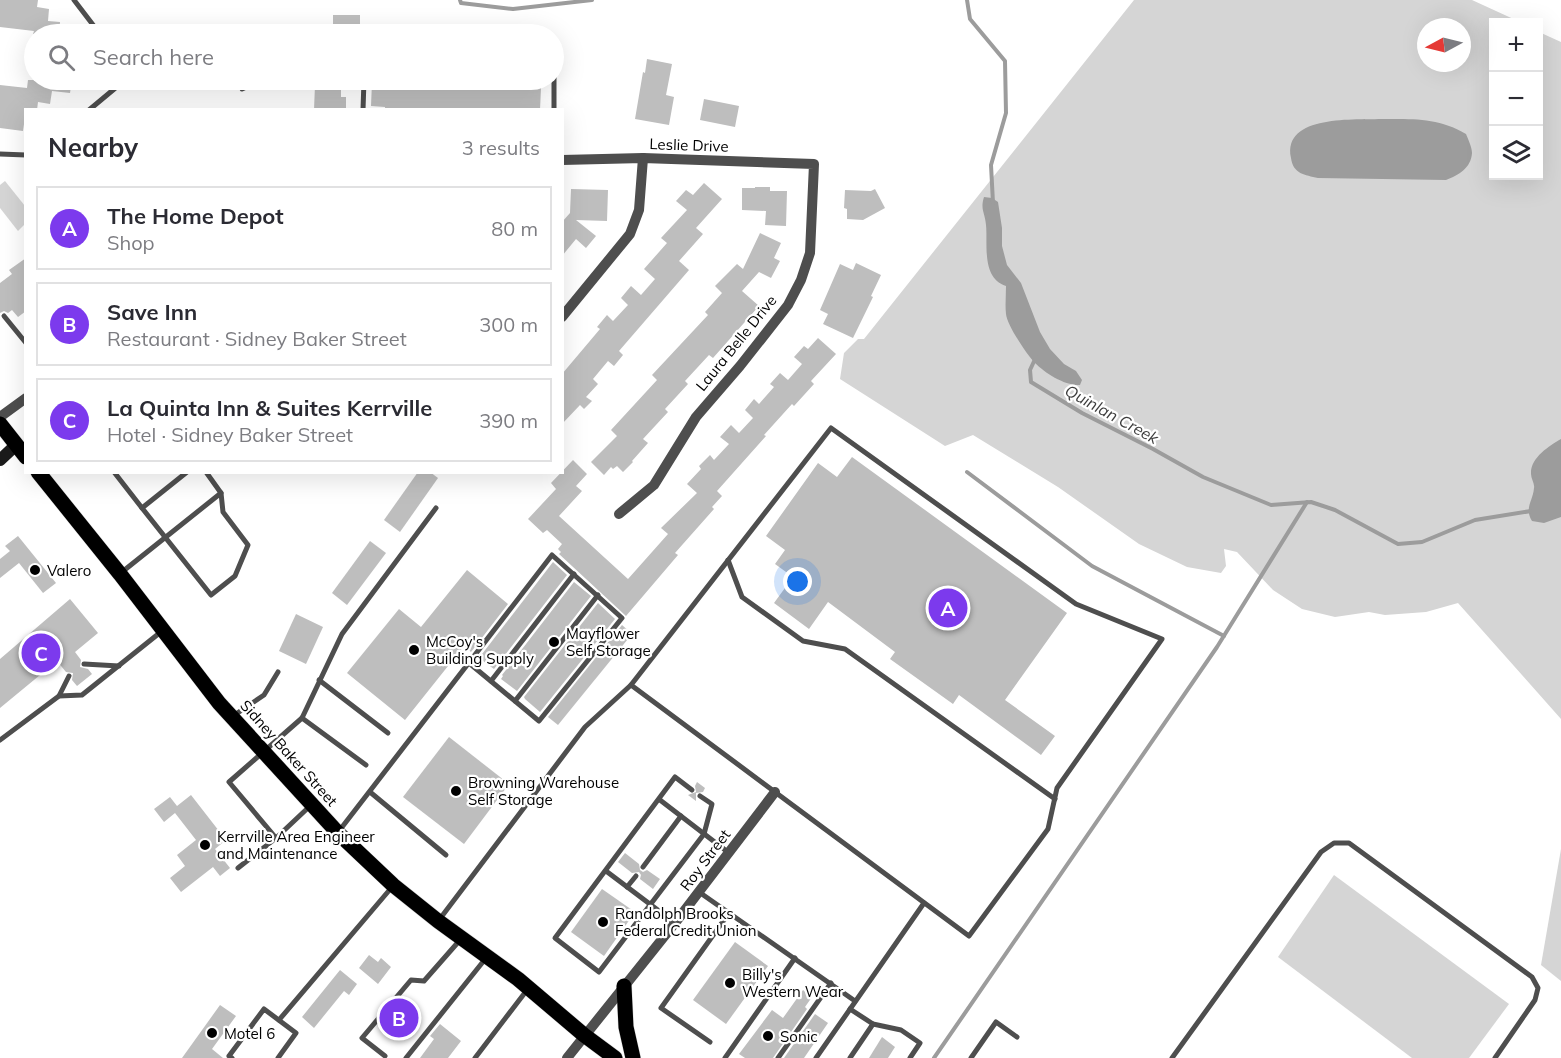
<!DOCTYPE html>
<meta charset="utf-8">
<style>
:root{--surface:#fff;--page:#f7f7f7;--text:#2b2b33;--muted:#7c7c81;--line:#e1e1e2;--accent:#7c3aed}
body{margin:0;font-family:Mulish,sans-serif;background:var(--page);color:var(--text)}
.controls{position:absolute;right:18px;top:18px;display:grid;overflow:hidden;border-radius:0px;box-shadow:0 6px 24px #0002}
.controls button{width:54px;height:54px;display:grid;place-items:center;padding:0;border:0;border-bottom:2px solid var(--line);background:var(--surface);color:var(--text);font:30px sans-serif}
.compass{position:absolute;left:1417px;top:18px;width:54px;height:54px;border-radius:50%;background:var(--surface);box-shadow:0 6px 24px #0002;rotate:263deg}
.you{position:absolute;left:798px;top:582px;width:21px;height:21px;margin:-15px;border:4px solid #fff;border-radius:50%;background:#1a73e8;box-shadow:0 0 0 9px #1a73e833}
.badge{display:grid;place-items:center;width:39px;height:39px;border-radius:50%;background:var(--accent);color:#fff;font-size:20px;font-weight:700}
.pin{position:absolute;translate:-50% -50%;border:3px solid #fff;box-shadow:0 2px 6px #0006}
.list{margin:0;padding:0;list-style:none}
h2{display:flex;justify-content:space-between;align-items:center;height:78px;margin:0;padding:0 24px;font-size:26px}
h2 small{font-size:20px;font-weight:400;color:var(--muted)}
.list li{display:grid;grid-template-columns:39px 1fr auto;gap:18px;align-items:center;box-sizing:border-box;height:84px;margin:0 12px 12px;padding:0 12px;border:2px solid var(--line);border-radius:0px}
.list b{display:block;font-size:22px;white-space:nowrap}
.list p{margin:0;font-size:20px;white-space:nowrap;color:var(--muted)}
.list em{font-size:20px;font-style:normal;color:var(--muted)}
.icon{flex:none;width:33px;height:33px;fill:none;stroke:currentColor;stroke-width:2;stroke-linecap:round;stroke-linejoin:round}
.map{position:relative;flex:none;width:1561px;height:1058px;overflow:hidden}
.search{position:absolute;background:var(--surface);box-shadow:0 6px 24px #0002;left:24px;top:24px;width:540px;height:66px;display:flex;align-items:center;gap:15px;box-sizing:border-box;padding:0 21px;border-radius:33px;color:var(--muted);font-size:22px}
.panel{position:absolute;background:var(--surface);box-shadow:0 6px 24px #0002;left:24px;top:108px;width:540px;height:366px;border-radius:0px}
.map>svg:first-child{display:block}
.green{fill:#d5d5d5;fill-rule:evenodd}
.water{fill:#9c9c9c}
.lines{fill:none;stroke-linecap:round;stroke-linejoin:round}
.stream{stroke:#9c9c9c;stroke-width:4}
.building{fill:#bebebe}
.primary-casing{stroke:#dbdbdb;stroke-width:16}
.lane{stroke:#4e4e4e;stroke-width:5}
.street{stroke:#4e4e4e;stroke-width:10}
.secondary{stroke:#1b1b1b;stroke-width:12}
.primary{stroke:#000;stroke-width:15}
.poi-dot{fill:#000;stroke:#fff;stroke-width:2}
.labels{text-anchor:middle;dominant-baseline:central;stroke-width:4.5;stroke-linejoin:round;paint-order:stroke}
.street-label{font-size:15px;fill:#000;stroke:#fff}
.poi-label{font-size:15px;fill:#000;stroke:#fff;text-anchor:start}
.water-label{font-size:16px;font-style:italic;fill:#3d3d3d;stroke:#fff}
</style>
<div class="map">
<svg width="1561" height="1058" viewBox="0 0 1561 1058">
<rect width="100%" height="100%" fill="#fff"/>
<g class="green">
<path d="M1134 0H1472L1520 22H1494V176H1538L1539 32 1561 42V719L1458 603 1426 612 1385 615 1369 612 1335 617 1302 609 1273 590 1237 552 1224 549 1226 566 1221 573 1187 567 1139 544 1058 487 973 435 945 446 840 379 844 353 858 339H864ZM1426 27H1462V63H1426Z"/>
<polygon points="5,181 25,206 25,224 18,231 0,208 0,185"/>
<polygon points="1561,849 1561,981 1541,965"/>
<polygon points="1334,875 1509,1004 1469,1058 1412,1058 1278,957"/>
</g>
<g class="water">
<path d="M1384 119C1415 119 1439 118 1466 134 1468 139 1472 147 1472 153 1471 168 1459 175 1446 180L1318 178C1305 175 1293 174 1291 158 1282 114 1356 120 1384 119Z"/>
<path d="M984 197 992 198 998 202 1002 228V246L1007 265 1021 283 1040 332 1050 349 1064 364 1076 371 1082 380 1080 385C1065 386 1045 373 1035 363 1027 355 1007 325 1006 314 1005 305 1006 295 1006 286 981 278 988 244 986 225 985 212 980 210 984 197Z"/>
<path d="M1561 439V517L1544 523 1532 521C1524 508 1533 501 1534 488 1535 484 1531 479 1531 474 1530 458 1549 446 1561 439Z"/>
</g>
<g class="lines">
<g class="stream">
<polyline points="460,0 461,3 513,9 592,0"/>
<polyline points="967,0 970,19 1005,61 1006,113 991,165 993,203"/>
<polyline points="1036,357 1030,370 1031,382 1082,413 1153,449 1203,477 1271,505 1311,502 1335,510 1398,544 1422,542 1475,520 1531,511"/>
<polyline points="967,472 1092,566 1224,636"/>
<polyline points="934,1058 1217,647 1307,502"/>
</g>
</g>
<g class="building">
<polygon points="0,0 38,0 37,7 49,9 48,21 60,22 59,34 33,34 34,31 0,27"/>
<polygon points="333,15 360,15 360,26 352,26 351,34 333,34"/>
<polygon points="647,59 672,64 666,95 674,97 669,125 635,119 643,72 645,73"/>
<polygon points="28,80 72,80 70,93 52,91 50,104 38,102 37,110 26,110 23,131 0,128 0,85 27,88"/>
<polygon points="372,82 415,84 415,82 442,83 441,85 541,88 540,110 385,110 385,107 371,106"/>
<polygon points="315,85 341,85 341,97 346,97 346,110 314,110"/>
<polygon points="704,99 739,106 735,127 700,120"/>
<polygon points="704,183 722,199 696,228 703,234 679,261 689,270 619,351 623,355 614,366 608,361 593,379 598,384 586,397 592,401 584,409 580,405 562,424 562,374 600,329 597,327 607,315 613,321 628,305 621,298 631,286 641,295 655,279 644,269 667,243 661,238 687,210 676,201 686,190 693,195"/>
<polygon points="755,187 770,187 770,191 787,191 786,226 765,225 766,211 742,210 742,188 755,188"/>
<polygon points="571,189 608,190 607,221 576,220 596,236 586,248 576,239 562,256 562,222 570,213"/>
<polygon points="875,189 885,208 863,220 847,219 847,209 844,208 845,190 871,191"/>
<polygon points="760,233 781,243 774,258 780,261 771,278 759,272 742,291 759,306 713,358 709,355 685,381 688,384 665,409 668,412 643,439 648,443 632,461 633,462 623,472 617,466 613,469 611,467 604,475 591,462 617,436 611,430 657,380 652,375 708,315 705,312 722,293 715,286 737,264 743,269"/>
<polygon points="26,258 26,311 18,317 12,310 8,313 4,311 0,313 0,283 12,274 9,270"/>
<polygon points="856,263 881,275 871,296 873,297 853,338 823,324 828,314 820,310 840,264 853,270"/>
<polygon points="818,338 836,354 811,381 814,384 794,406 792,404 764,435 766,436 717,491 722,496 712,507 714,509 675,553 678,555 626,616 559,554 561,552 558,549 562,544 547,530 543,533 528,519 556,489 551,483 573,460 587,474 576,486 582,491 559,516 628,579 668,534 661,528 697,493 687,484 701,469 699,466 710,455 714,460 729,444 720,437 731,425 739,433 753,418 745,410 754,399 759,404 774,387 770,384 780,373 788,380 802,364 794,357 804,346 808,349"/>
<polygon points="852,457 1067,613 1005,700 1055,736 1041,755 959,695 953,704 890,659 895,652 828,602 809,629 774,603 793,577 775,564 785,550 766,536 818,463 837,477"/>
<polygon points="418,472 430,472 438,478 400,532 384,520"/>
<polygon points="18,536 56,583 43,593 19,563 0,578 0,559 10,551 5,546"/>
<polygon points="370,541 386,553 347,605 332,593"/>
<polygon points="553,562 567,575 494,669 479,658"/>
<polygon points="467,570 508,604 471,652 464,646 405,720 347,673 399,609 421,627"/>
<polygon points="574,582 591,596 517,691 501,679 503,676 502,675"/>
<polygon points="70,599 98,633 75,652 81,660 80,667 88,669 92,674 77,686 72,680 73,673 66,672 57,661 0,708 0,659"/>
<polygon points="598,603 615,619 540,712 525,699 524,697"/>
<polygon points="296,614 323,627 306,664 279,651"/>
<polygon points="622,625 632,634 558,725 548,717"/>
<polygon points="449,737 509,784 464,844 403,797"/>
<polygon points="697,782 705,788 703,792 696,793 696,801 688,795 696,792 695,786"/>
<polygon points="191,795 226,840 215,849 230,868 220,876 213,867 181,892 170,878 185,866 177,855 196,840 175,813 164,822 154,809 170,797 177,806"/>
<polygon points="625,853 639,864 640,870 643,872 647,870 660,879 653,889 640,879 641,875 639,872 632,873 618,862"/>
<polygon points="602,889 635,912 604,956 571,932"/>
<polygon points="735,942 768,966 726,1024 693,1000"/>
<polygon points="369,955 378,962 381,958 391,967 378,984 359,968"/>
<polygon points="340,970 357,984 349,995 344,991 314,1028 302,1017"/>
<polygon points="803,990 812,997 805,1007 807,1009 773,1058 745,1058 739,1054 772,1010 783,1018"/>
<polygon points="400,1001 419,1016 401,1038 382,1022"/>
<polygon points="220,1005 236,1016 212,1049 223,1058 182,1058"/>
<polygon points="815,1014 828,1023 804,1058 784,1058"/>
<polygon points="440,1024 461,1041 448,1058 420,1058 434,1039 430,1036"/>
<polygon points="882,1037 895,1047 888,1058 869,1058"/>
</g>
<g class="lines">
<defs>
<g id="primary">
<polyline points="0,424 26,457"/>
<polyline points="38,472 120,574 219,703 338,833 393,885 438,921 518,979 584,1035 615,1058"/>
<polyline points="624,986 626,1027 633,1058"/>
</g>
</defs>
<use href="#primary" class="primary-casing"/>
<g class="lane">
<polyline points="74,0 100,34"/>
<polyline points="554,78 554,110"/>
<polyline points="242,89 261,80"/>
<polyline points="89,110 125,80"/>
<polyline points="363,110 364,80"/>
<polyline points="0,154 26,155"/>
<polyline points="4,316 26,343"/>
<polygon points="831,428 1076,604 1162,639 1057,788 1048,829 969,936 631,685"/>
<polyline points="114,472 142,508"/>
<polyline points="187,472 142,508 211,595 235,576 248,545 223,512 221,493 206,472"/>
<polyline points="728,560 742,597 803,641 845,649 1055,799"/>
<polyline points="122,572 221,493"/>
<polyline points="84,664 119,666"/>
<polyline points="319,680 388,733"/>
<polyline points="491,681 574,574"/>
<polyline points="59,696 69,676"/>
<polyline points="515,701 598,595"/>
<polyline points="233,716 264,695 278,672"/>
<polyline points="302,718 366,765"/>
<polyline points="0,740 59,696 82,695 162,631"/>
<polyline points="692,790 675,777 555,938 599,972 704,834 712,804 700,796"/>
<polyline points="370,792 446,855"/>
<polyline points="660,800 729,853"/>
<polyline points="339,831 552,555 622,618 539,721 469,663"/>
<polyline points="276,838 310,806"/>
<polyline points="643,867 681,816"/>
<polyline points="238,868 276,838 229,782 302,718 342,634 436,508"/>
<polyline points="606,871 675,923"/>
<polyline points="627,887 636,876"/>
<polyline points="699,892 729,913"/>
<polyline points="439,920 585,727 631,685"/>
<polyline points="850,1009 873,1024 901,1030 920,1043 910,1058"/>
<polyline points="279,1020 392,887"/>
<polyline points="710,1042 661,1008 729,913 855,1001"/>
<polyline points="385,1056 362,1038 411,980 424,981 460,940"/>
<polyline points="232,1058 229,1056 264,1009 296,1033 278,1058"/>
<polyline points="406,1058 486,958"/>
<polyline points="475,1058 527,990"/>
<polyline points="725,1058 795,958"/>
<polyline points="778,1058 831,983"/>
<polyline points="816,1058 924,903"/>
<polyline points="850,1058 873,1024"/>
<polyline points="971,1058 996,1022 1017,1037"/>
<polyline points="1172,1058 1321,852 1334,843 1349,843 1532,977 1538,988 1535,1000 1495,1058"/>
</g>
<g class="street">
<polyline points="562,160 643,158 814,164 810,253 801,280 788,305 740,366 696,417 654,485 619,514"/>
<polyline points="562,317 630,234 639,210 643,158"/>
<polyline points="0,417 26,398"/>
<polyline points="567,1058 675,923 775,792"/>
</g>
<polyline class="secondary" points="0,460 16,445"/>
<use href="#primary" class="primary"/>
</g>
<g class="poi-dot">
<circle cx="35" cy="570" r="6"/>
<circle cx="554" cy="642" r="6"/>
<circle cx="414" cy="650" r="6"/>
<circle cx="456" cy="791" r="6"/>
<circle cx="205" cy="845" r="6"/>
<circle cx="603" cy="922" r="6"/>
<circle cx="730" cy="983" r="6"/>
<circle cx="212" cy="1033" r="6"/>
<circle cx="768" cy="1036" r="6"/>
</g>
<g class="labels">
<g class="street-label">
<text transform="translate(689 145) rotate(2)">Leslie Drive</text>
<text transform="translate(736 343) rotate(-51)">Laura Belle Drive</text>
<text transform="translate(289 753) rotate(48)">Sidney Baker Street</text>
<text transform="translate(705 860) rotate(-53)">Roy Street</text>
</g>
<g class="poi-label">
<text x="47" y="570">Valero</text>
<text x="566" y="633">Mayflower<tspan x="566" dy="17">Self Storage</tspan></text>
<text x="426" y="641">McCoy's<tspan x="426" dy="17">Building Supply</tspan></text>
<text x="468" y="782">Browning Warehouse<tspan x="468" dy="17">Self Storage</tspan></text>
<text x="217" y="836">Kerrville Area Engineer<tspan x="217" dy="17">and Maintenance</tspan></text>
<text x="615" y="913">Randolph Brooks<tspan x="615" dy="17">Federal Credit Union</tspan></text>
<text x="742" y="974">Billy's<tspan x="742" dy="17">Western Wear</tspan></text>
<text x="224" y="1033">Motel 6</text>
<text x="780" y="1036">Sonic</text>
</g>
<g class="water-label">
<text transform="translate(1112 414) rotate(29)">Quinlan Creek</text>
</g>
</g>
</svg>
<div class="controls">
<button>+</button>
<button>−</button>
<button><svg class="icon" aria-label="layers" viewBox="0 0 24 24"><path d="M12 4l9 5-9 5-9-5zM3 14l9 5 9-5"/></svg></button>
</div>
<svg class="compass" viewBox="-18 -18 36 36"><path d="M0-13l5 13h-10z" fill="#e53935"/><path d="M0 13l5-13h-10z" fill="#7c7c81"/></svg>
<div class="you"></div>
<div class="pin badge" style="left:948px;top:608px">A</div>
<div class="pin badge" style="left:399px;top:1018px">B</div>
<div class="pin badge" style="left:41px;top:653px">C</div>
<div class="search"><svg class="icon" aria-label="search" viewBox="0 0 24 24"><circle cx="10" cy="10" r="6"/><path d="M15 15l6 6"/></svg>Search here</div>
<section class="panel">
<h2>Nearby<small>3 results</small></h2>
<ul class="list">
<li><span class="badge">A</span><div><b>The Home Depot</b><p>Shop</p></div><em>80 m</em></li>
<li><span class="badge">B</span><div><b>Save Inn</b><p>Restaurant · Sidney Baker Street</p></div><em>300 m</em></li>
<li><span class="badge">C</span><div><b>La Quinta Inn &amp; Suites Kerrville</b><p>Hotel · Sidney Baker Street</p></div><em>390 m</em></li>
</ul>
</section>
</div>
